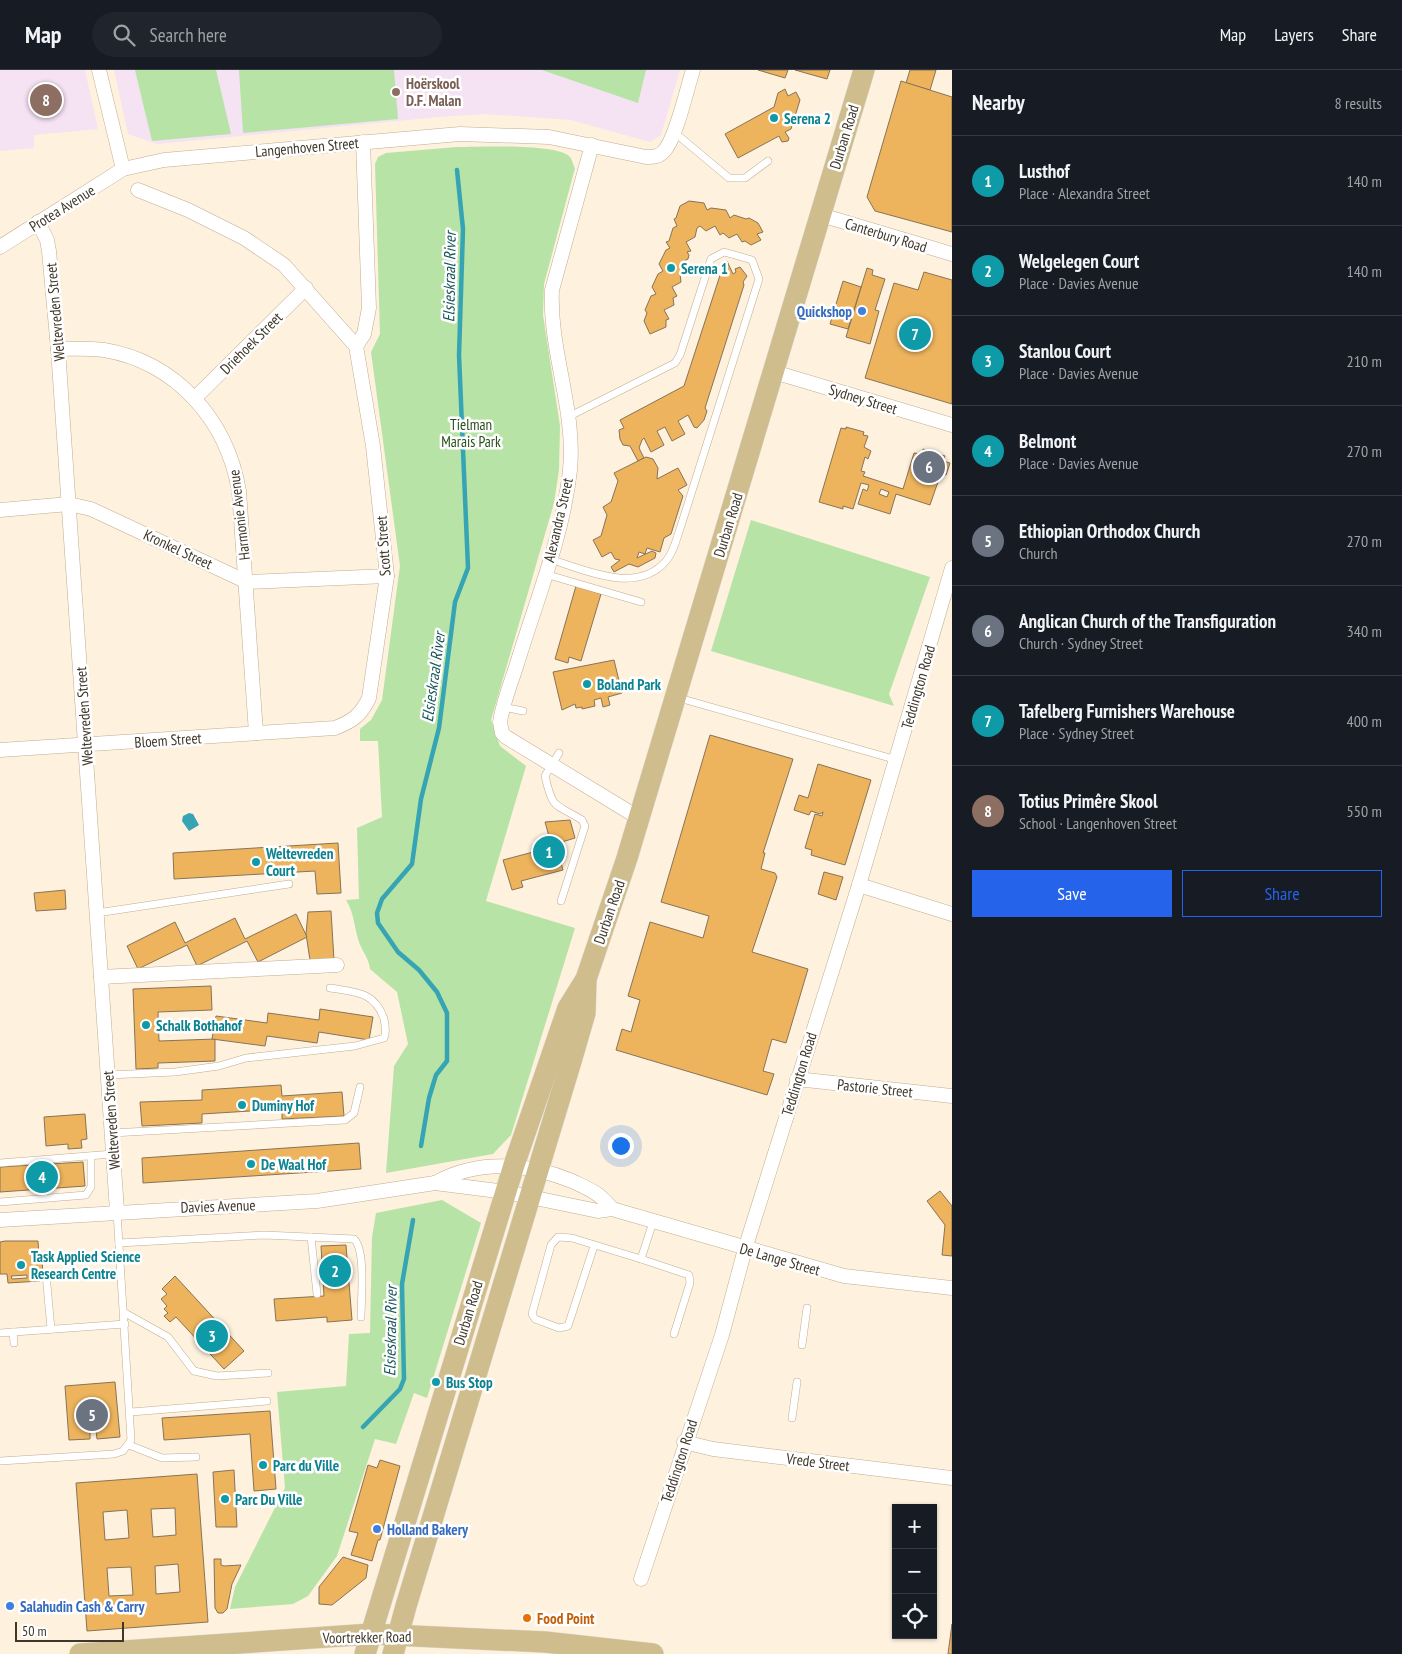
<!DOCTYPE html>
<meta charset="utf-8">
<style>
:root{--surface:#171b24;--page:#20242c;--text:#f1f3f6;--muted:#9ea1a6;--line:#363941;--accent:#2563eb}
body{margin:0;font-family:"PT Sans Narrow",sans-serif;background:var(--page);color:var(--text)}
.controls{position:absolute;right:15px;bottom:15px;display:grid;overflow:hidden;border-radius:0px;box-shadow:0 1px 4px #0004}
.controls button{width:45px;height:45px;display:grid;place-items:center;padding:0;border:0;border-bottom:1px solid var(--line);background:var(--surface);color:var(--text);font:25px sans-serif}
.scale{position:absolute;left:15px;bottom:12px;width:109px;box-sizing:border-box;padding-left:5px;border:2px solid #3f372a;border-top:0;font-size:14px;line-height:18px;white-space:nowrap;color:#3f372a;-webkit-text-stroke:4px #fff;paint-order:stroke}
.you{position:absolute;left:620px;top:1075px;width:18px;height:18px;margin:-12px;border:4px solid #fff;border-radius:50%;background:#1a73e8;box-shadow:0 0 0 8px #1a73e833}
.badge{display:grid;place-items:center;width:32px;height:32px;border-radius:50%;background:var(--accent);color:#fff;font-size:16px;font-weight:700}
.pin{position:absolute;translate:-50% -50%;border:2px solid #fff;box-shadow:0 1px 5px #0006}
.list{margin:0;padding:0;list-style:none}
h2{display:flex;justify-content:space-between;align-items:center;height:65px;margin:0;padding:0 20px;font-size:21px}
h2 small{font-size:16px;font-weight:400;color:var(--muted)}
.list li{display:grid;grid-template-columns:32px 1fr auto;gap:15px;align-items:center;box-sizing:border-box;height:90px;padding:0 20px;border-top:1px solid var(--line)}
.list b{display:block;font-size:19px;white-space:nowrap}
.list p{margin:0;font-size:16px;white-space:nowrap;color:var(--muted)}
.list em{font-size:16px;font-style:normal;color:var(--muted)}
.actions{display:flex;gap:10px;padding:15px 20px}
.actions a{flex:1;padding:11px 0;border:1px solid var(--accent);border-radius:0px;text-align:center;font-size:18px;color:var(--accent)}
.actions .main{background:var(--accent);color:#fff}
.icon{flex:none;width:28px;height:28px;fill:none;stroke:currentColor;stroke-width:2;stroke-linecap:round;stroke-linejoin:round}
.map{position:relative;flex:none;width:952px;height:1584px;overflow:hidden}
header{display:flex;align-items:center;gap:30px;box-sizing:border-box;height:70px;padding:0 25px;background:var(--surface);border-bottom:1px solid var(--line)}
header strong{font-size:24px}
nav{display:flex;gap:28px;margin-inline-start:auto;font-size:18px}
.search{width:350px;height:45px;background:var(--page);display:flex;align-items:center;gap:12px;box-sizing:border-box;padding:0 18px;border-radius:28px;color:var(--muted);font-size:19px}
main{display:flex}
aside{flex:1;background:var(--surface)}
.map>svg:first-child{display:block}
.education{fill:#f5e2f3}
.green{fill:#b7e3a7}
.water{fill:#36a4b3}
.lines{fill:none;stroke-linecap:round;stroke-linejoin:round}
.stream{stroke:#36a4b3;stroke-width:4.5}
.building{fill:#edb45d;stroke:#877357;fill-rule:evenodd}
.lane-casing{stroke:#c1ad8f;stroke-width:8}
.street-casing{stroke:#c1ad8f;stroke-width:15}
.primary-casing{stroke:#dcdbd9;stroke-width:22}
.lane{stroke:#fff;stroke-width:7}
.street{stroke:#fff;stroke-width:14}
.primary{stroke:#cfbd8d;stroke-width:21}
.education-dot{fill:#8d6e63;stroke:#fff;stroke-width:2}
.culture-dot{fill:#0f9aa8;stroke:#fff;stroke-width:2}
.shop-dot{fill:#3f7fe0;stroke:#fff;stroke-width:2}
.food-dot{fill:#e8710a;stroke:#fff;stroke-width:2}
.labels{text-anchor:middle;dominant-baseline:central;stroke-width:5;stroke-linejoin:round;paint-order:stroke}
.education-label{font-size:15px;font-weight:bold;fill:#785e54;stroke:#fff;text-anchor:start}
.culture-label{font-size:15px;font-weight:bold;fill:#0d838f;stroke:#fff;text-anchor:start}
.street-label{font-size:15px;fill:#3f372a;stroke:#fff}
.shop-label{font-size:15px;font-weight:bold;fill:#366cbe;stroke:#fff;text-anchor:start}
.park-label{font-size:15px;fill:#284e19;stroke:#fff}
.food-label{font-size:15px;font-weight:bold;fill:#c56008;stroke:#fff;text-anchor:start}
.water-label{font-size:16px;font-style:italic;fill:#17545c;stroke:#fff}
</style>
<header>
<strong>Map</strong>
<div class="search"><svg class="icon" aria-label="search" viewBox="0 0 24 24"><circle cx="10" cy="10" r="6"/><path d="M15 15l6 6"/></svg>Search here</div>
<nav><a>Map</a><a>Layers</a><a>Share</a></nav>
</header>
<main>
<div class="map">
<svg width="952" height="1584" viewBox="0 0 952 1584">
<rect width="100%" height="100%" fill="#fef1de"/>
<g class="education">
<polygon points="0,0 85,0 98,59 34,65 34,78 0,81"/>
<polygon points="114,0 680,0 661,65 650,72 571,50 486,44 439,47 157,74 128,64"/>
</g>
<g class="green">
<polygon points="135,0 216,0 231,64 152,71"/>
<polygon points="239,0 394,0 398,49 243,63"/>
<polygon points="542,0 646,0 638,33"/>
<path d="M457 77C478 77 558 73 570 87 572 89 573 95 575 98L544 214 543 245 560 356 559 400 554 433 491 650 500 676 526 696 486 831 575 858 511 1065 493 1084 386 1103 394 996 408 974 397 922 370 899C369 888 361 880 358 869 354 855 354 843 346 830L359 829 357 758 382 747 378 671H360V659L371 650 382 630 400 496 371 282 380 264 375 94 378 87 386 83Z"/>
<polygon points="751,450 930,507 889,624 894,636 711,581"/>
<polygon points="442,1130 481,1153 427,1328 414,1323 396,1374 375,1369 337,1486 308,1526 293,1534 230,1539 235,1517 285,1418 277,1322 346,1316 349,1264 370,1263 372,1167 376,1143"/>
</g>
<polygon class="water" points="189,743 193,744 199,755 189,761 182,751 183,746"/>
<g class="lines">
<g class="stream">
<polyline points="421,1076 429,1028 436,1005 447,991 447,943 437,922 419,900 398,882 378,853 377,843 382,829 412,794 421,729 439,658 455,532 468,498 459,285 463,159 457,100"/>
<polyline points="363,1357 400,1319 404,1309 402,1214 413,1150"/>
</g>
</g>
<g class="building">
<polygon points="758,0 788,0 785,8"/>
<polygon points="795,0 830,0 827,9"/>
<polygon points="910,0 936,0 930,20 906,13"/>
<polygon points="901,11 952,27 952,162 875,141 867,127"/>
<polygon points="785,19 788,26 796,22 800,30 791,59 785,62 789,68 788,71 782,72 779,66 738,88 725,64 774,37 778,23"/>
<polygon points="689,131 704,133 707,140 711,138 726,140 730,148 734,145 746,149 749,148 758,153 763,162 757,164 761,170 751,175 745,171 742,172 737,164 729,168 723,163 720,165 715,156 706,161 700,156 697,158 695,167 686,172 691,181 687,182 689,185 688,189 679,194 684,203 680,204 681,212 672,217 677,226 673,228 674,235 664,240 669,249 666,250 666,257 650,264 644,251 647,243 645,240 651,226 656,224 652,217 658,204 663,201 659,194 666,180 670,178 666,172 669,171 673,158 677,156 674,149 676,148 680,136"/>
<polygon points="727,191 733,204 736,202 735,199 740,197 747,206 743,212 744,215 705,338 707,341 704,350 697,358 694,357 688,345 678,351 685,364 672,371 665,357 657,361 664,375 651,382 644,368 642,370 639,378 644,388 638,391 630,376 623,375 620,369 619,360 624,358 620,350 684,316 724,193"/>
<polygon points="867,198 873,200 872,205 885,209 875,240 879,241 870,274 846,267"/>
<polygon points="924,202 952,210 952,334 865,308 894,213 918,220"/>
<polygon points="843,211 861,217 848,259 830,254"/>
<path d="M846 357 864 362 863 365 868 366 864 377 871 381 868 389 865 387 861 401 865 402 863 406 903 419 914 383 922 384 923 379 945 386 943 391 950 393 946 405 941 403 930 435 896 424 890 444 858 434 863 419 867 421 869 415 861 413 853 439 843 436V439L819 432 841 358 846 359ZM881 419 889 422 887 427 879 424Z"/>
<polygon points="646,387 653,389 658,398 657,409 678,398 687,415 678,420 683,426 671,464 664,468 660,482 647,478 645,484 639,482 637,488 652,481 656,483 655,488 638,497 629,494 614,502 611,497 620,490 615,489 611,482 602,487 593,470 601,466 607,445 603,437 611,432 618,411 614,403"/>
<polygon points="576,516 601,524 581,591 569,587 568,593 555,589"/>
<polygon points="614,590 622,623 608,627 610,635 603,637 601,628 594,630 595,636 582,639 582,637 576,638 575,634 562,640 553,602"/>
<polygon points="710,665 793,689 763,783 765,783 761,799 775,803 777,807 752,882 808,899 786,973 772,969 763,1001 774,1004 767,1025 616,980 622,959 631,962 640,930 628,926 650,852 703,868 709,846 661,832"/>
<polygon points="818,694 871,710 845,795 811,785 812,780 805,778 815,744 822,746 823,742 820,744 811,741 809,745 794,740 799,725 808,728"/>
<polygon points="570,750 575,768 562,772 566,787 560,789 563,800 521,811 523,817 512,820 503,790 552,777 545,752"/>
<polygon points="338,773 341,823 317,824 315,801 174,809 173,783"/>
<polygon points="824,802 843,807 836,830 818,824"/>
<polygon points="65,820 66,839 36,841 34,823"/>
<polygon points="331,841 334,890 310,890 306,864 308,842"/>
<polygon points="296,844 307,867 258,892 247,871 197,896 187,875 138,899 127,876 175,852 185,873 235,848 245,869"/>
<polygon points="211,916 212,940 158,942 159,971 215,969 215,991 158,993 158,998 136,999 133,919"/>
<polygon points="320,939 373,947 369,970 319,962 317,973 267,966 265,976 212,969 216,946 267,953 268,943 319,950"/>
<polygon points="281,1015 282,1026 342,1022 344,1046 282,1049 282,1039 202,1044 202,1053 142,1056 140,1032 202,1030 202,1020"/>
<polygon points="85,1044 87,1069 81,1070 82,1078 68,1079 68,1074 46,1076 44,1047"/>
<polygon points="359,1073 361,1099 143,1113 142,1088"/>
<polygon points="83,1092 85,1116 0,1122 0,1097"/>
<polygon points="940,1121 952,1136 952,1186 942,1185 945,1155 927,1131"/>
<path d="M5 1171H38L39 1186H42L43 1207H40V1211L8 1213 7 1204H0V1172ZM27 1205V1208L12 1209 11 1206Z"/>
<polygon points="346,1175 352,1250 327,1252 327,1247 276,1251 274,1229 324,1226 321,1176"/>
<polygon points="175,1206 244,1281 224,1299 176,1247 170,1252 164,1246 168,1243 164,1239 167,1236 161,1229 167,1224 162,1219"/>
<polygon points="115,1312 120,1367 97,1369 96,1360 90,1360 90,1369 69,1370 65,1316"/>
<polygon points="270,1341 276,1419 254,1421 250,1364 164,1370 162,1348"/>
<polygon points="380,1390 400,1396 380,1470 378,1470 372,1491 351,1485 358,1463 349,1461 368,1395 377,1398"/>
<polygon points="234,1400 237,1457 216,1457 213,1402"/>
<path d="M197 1404 208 1552 87 1561 76 1413ZM175 1438 176 1465 153 1467 151 1439ZM127 1440 129 1468 105 1470 103 1442ZM178 1494 180 1522 156 1524 155 1496ZM131 1497 133 1525 109 1526 107 1498Z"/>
<polygon points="343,1487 368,1495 366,1508 332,1535 319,1534 319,1517"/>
<polygon points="214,1489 221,1489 221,1495 224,1496 241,1495 232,1514 227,1539 223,1543 218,1543 215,1538"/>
<polygon points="952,1554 952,1584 948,1584"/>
</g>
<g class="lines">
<defs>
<g id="lane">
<polyline points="674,62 729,108 745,108 768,91"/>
<path d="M550 489C585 500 637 525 666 491 674 482 676 470 680 459L759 209 752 190 724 182 711 189 680 285 675 293 570 346"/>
<polyline points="545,504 641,532"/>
<polyline points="679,628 897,690"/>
<polyline points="503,637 523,641"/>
<path d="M559 683 545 706C553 741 555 733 582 750L585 756 561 831"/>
<polyline points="97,843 289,814"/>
<path d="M108 1005 175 1002 219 996 246 988 355 976 384 968C387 962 385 955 384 949 375 921 354 922 330 918"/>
<polyline points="112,1063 345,1050 354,1043 360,1017"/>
<polyline points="0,1093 113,1084"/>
<polyline points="0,1132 86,1125 91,1117 91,1086"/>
<polyline points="311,1167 317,1224"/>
<path d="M119 1173 264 1165 354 1169C366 1180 361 1230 361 1247"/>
<polyline points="594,1176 568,1256 559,1258 535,1249 532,1244 551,1175 558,1167 572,1168 641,1189 653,1152"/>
<polyline points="641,1189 689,1205 690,1213 674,1264"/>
<polyline points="46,1204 51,1259"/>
<polyline points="125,1243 168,1267 194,1301 217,1306 268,1303"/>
<polyline points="13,1262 14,1273"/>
<polyline points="0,1263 125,1254"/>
<polyline points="802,1275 807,1238"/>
<polyline points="131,1342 267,1331"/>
<polyline points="792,1348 797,1312"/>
<polyline points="129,1375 162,1388 196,1387"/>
<polyline points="0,1391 114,1384 123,1381 131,1370 117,1142"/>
</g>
<g id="street">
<polyline points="99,0 123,99"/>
<path d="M592 75 552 220C549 281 576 339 570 400 563 466 536 531 517 594 511 613 503 632 500 652L502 663 506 667 639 748"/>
<polyline points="821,145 952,184"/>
<polyline points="38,152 47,170 49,181 58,279 117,1141"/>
<path d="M0 177 123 99 164 90 460 64 549 67 646 87C653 87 659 87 664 81 676 69 687 18 693 0"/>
<polyline points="356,276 364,264 369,238 363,72"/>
<path d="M58 279C73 279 88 278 104 280 176 292 227 350 239 421L256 663"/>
<polyline points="774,302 952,355"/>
<polyline points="195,328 306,218"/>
<polyline points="0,440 69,434 91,439 247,512 387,506"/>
<path d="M0 680 335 658C353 651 361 645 369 628L387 506 373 376 356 276 284 195 244 168 188 140 138 120"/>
<polyline points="859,815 952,844"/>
<polyline points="101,907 337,895"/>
<polyline points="797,1009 952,1026"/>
<path d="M435 1113C478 1089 528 1093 572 1111 589 1119 600 1123 612 1139"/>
<polyline points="0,1150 317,1131 435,1113 506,1122 598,1141 612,1139 844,1206 952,1218"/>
<polyline points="684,1372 713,1379 952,1408"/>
<polyline points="641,1509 722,1265 745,1179 859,815 952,498"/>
</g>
<g id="primary">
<polyline points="80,1584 371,1564 545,1572 653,1584"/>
<polyline points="365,1584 514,1095 568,938 586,909 627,788 864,0"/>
<polyline points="393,1584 406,1536 572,988 585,943 586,911"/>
</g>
</defs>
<use href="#lane" class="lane-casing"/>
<use href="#street" class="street-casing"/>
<use href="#primary" class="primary-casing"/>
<use href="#lane" class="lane"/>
<use href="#street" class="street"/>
<use href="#primary" class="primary"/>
</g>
<circle class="education-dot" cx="396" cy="22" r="5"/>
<g class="culture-dot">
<circle cx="774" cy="48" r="5"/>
<circle cx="671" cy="198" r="5"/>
<circle cx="587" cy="614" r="5"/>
<circle cx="256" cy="792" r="5"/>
<circle cx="146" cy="955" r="5"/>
<circle cx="242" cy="1035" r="5"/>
<circle cx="251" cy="1094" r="5"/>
<circle cx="21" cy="1195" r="5"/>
<circle cx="436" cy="1312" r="5"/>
<circle cx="263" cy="1395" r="5"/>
<circle cx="225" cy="1429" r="5"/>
</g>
<g class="shop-dot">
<circle cx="862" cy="241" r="5"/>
<circle cx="377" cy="1459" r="5"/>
<circle cx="10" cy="1536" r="5"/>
</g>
<circle class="food-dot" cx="527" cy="1548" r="5"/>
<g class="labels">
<g class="education-label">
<text x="406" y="13">Hoërskool<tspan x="406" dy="17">D.F. Malan</tspan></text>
</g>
<g class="culture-label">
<text x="784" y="48">Serena 2</text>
<text x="681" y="198">Serena 1</text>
<text x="597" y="614">Boland Park</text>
<text x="266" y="783">Weltevreden<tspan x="266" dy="17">Court</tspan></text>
<text x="156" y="955">Schalk Bothahof</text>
<text x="252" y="1035">Duminy Hof</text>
<text x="261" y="1094">De Waal Hof</text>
<text x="31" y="1186">Task Applied Science<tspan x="31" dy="17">Research Centre</tspan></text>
<text x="446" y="1312">Bus Stop</text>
<text x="273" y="1395">Parc du Ville</text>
<text x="235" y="1429">Parc Du Ville</text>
</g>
<g class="street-label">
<text transform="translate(844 67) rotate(-73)">Durban Road</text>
<text transform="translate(307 77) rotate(-5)">Langenhoven Street</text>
<text transform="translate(62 138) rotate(-32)">Protea Avenue</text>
<text transform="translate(886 165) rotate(17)">Canterbury Road</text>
<text transform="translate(55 242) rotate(-95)">Weltevreden Street</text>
<text transform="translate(251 273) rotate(-45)">Driehoek Street</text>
<text transform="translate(863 329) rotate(17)">Sydney Street</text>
<text transform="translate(239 445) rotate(-97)">Harmonie Avenue</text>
<text transform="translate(558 450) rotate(-77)">Alexandra Street</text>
<text transform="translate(728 455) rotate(-73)">Durban Road</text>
<text transform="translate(383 476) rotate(-94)">Scott Street</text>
<text transform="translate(178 479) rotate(25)">Kronkel Street</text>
<text transform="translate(918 617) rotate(-74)">Teddington Road</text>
<text transform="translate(84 646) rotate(-94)">Weltevreden Street</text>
<text transform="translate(168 670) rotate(-4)">Bloem Street</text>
<text transform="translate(609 842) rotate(-71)">Durban Road</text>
<text transform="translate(799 1004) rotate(-73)">Teddington Road</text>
<text transform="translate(875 1018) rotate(6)">Pastorie Street</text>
<text transform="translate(111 1050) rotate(-94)">Weltevreden Street</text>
<text transform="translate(218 1136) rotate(-2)">Davies Avenue</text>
<text transform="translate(780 1189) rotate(16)">De Lange Street</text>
<text transform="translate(468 1243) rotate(-73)">Durban Road</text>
<text transform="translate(679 1391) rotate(-72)">Teddington Road</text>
<text transform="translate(818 1392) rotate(7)">Vrede Street</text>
<text transform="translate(367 1567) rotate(-1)">Voortrekker Road</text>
</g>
<g class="shop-label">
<text x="852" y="241" text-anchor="end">Quickshop</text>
<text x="387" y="1459">Holland Bakery</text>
<text x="20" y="1536">Salahudin Cash &amp; Carry</text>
</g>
<g class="park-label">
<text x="471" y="354">Tielman<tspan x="471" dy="17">Marais Park</tspan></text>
</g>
<g class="food-label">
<text x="537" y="1548">Food Point</text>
</g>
<g class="water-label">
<text transform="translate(449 207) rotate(-89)">Elsieskraal River</text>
<text transform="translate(433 607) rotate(-82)">Elsieskraal River</text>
<text transform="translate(390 1261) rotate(-89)">Elsieskraal River</text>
</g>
</g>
</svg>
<div class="controls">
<button>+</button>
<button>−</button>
<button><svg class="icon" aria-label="locate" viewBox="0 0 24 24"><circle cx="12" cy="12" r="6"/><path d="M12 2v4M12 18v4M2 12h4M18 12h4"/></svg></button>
</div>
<div class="scale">50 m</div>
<div class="you"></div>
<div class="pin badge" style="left:549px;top:782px;background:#0f9aa8">1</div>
<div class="pin badge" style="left:335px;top:1201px;background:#0f9aa8">2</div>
<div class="pin badge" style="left:212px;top:1266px;background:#0f9aa8">3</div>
<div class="pin badge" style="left:42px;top:1107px;background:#0f9aa8">4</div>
<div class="pin badge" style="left:92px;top:1345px;background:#6b7280">5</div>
<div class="pin badge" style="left:929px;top:397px;background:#6b7280">6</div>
<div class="pin badge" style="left:915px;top:264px;background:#0f9aa8">7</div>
<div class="pin badge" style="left:46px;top:30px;background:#8d6e63">8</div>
</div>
<aside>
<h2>Nearby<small>8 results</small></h2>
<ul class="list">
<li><span class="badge" style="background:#0f9aa8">1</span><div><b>Lusthof</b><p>Place · Alexandra Street</p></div><em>140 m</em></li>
<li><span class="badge" style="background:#0f9aa8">2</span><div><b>Welgelegen Court</b><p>Place · Davies Avenue</p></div><em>140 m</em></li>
<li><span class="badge" style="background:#0f9aa8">3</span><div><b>Stanlou Court</b><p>Place · Davies Avenue</p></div><em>210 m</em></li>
<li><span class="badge" style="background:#0f9aa8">4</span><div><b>Belmont</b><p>Place · Davies Avenue</p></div><em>270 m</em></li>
<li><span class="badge" style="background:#6b7280">5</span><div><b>Ethiopian Orthodox Church</b><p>Church</p></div><em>270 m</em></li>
<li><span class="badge" style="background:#6b7280">6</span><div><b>Anglican Church of the Transfiguration</b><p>Church · Sydney Street</p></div><em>340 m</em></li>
<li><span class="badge" style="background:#0f9aa8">7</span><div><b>Tafelberg Furnishers Warehouse</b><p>Place · Sydney Street</p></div><em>400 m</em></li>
<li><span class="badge" style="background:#8d6e63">8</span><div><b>Totius Primêre Skool</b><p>School · Langenhoven Street</p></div><em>550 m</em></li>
</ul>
<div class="actions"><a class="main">Save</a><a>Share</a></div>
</aside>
</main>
